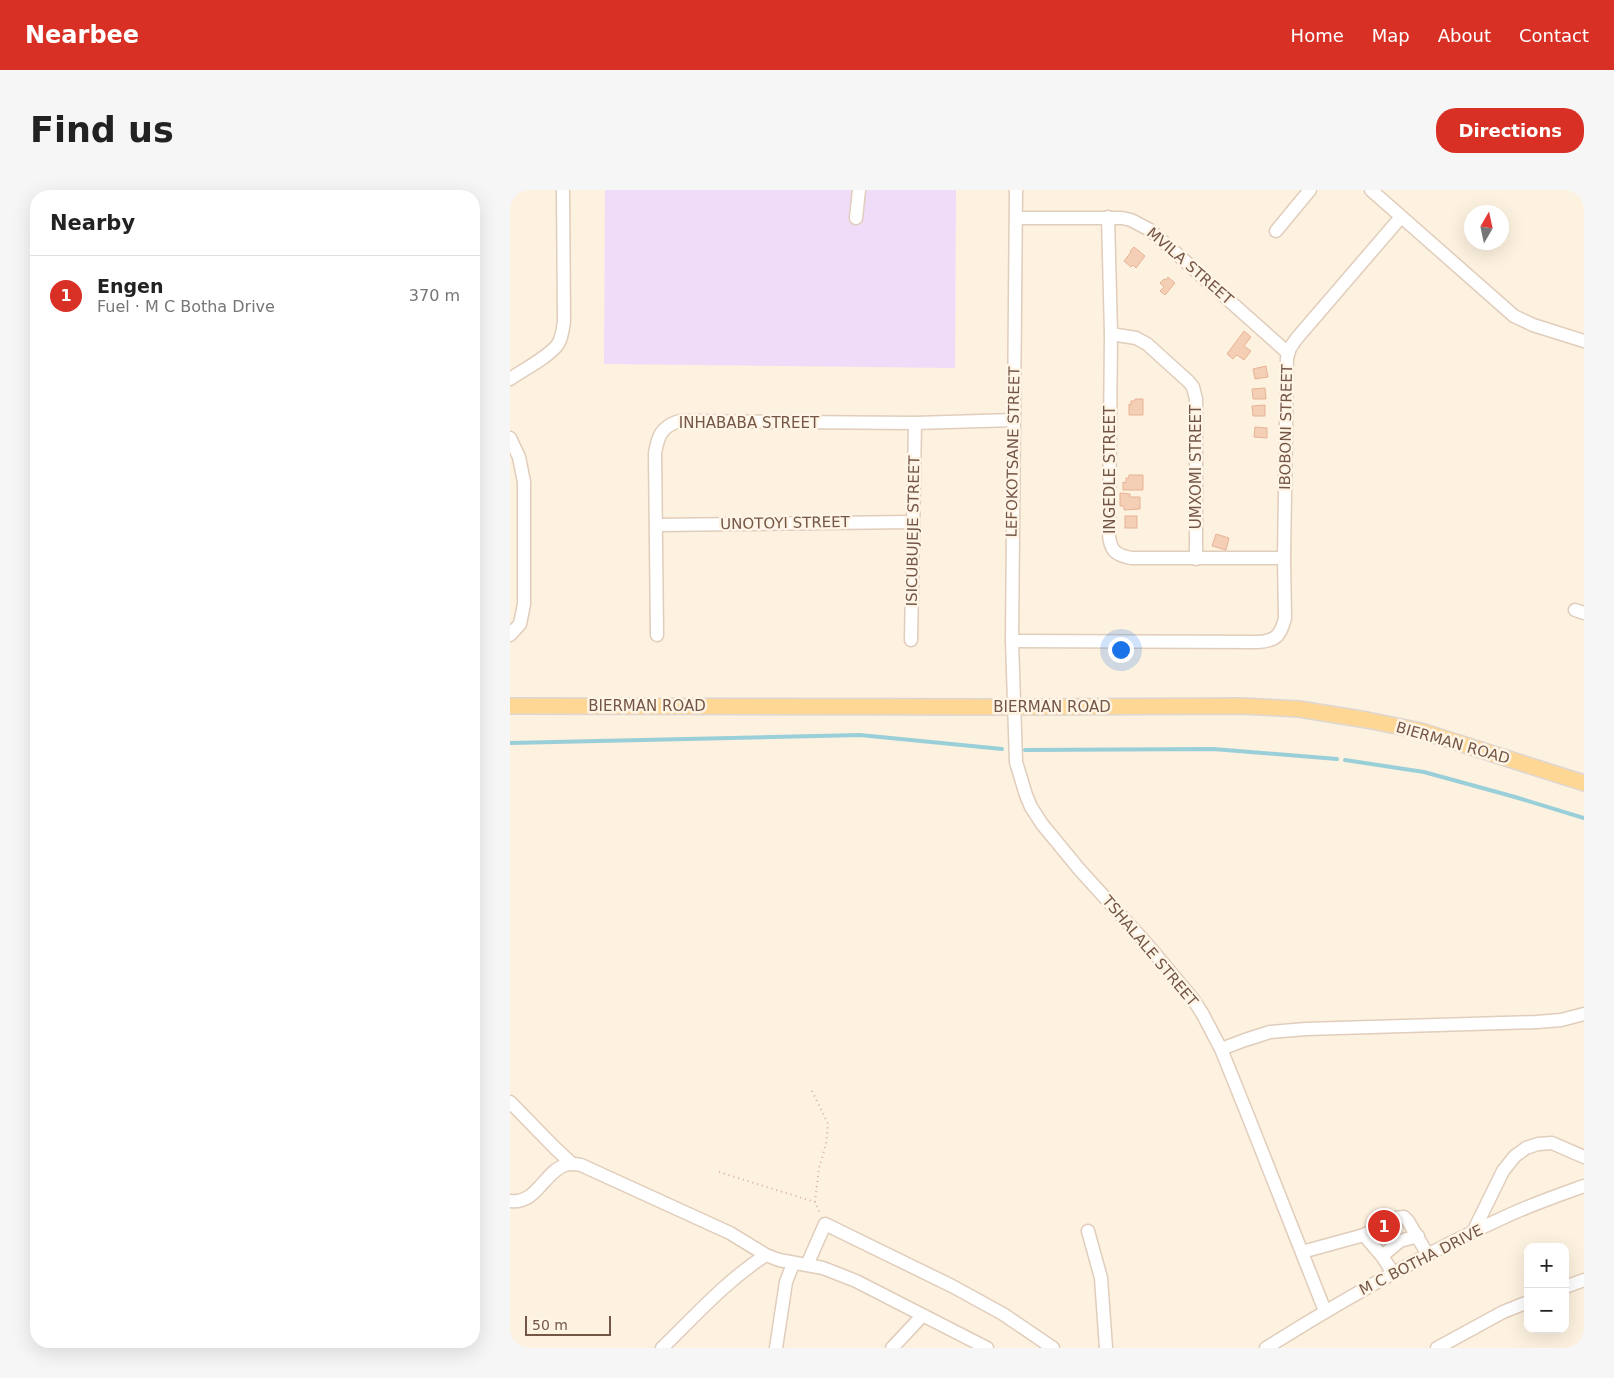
<!DOCTYPE html>
<meta charset="utf-8">
<style>
:root{--surface:#fff;--page:#f6f6f6;--text:#222;--muted:#767676;--line:#e0e0e0;--accent:#d93025}
body{margin:0;font-family:"DejaVu Sans",sans-serif;background:var(--page);color:var(--text)}
.controls{position:absolute;right:15px;bottom:15px;display:grid;overflow:hidden;border-radius:10px;box-shadow:0 5px 20px #0002}
.controls button{width:45px;height:45px;display:grid;place-items:center;padding:0;border:0;border-bottom:1px solid var(--line);background:var(--surface);color:var(--text);font:25px sans-serif}
.compass{position:absolute;left:954px;top:15px;width:45px;height:45px;border-radius:50%;background:var(--surface);box-shadow:0 5px 20px #0002;rotate:9deg}
.scale{position:absolute;left:15px;bottom:12px;width:86px;box-sizing:border-box;padding-left:5px;border:2px solid #745646;border-top:0;font-size:14px;line-height:18px;white-space:nowrap;color:#745646;-webkit-text-stroke:4px #fff5e6;paint-order:stroke}
.you{position:absolute;left:610px;top:459px;width:18px;height:18px;margin:-12px;border:4px solid #fff;border-radius:50%;background:#1a73e8;box-shadow:0 0 0 8px #1a73e833}
.badge{display:grid;place-items:center;width:32px;height:32px;border-radius:50%;background:var(--accent);color:#fff;font-size:16px;font-weight:700}
.pin{position:absolute;translate:-50% -50%;border:2px solid #fff;box-shadow:0 1px 5px #0006}
.list{margin:0;padding:0;list-style:none}
h2{display:flex;justify-content:space-between;align-items:center;height:65px;margin:0;padding:0 20px;font-size:21px}
h2 small{font-size:16px;font-weight:400;color:var(--muted)}
.list li{display:grid;grid-template-columns:32px 1fr auto;gap:15px;align-items:center;box-sizing:border-box;height:80px;padding:0 20px;border-top:1px solid var(--line)}
.list b{display:block;font-size:19px;white-space:nowrap}
.list p{margin:0;font-size:16px;white-space:nowrap;color:var(--muted)}
.list em{font-size:16px;font-style:normal;color:var(--muted)}
.map{position:relative;flex:none;width:1074px;height:1158px;overflow:hidden;border-radius:20px}
header{display:flex;align-items:center;gap:30px;box-sizing:border-box;height:70px;padding:0 25px;background:var(--accent);color:#fff}
header strong{font-size:24px}
nav{display:flex;gap:28px;margin-inline-start:auto;font-size:18px}
.intro{display:flex;align-items:center;justify-content:space-between;box-sizing:border-box;height:120px;padding:0 30px}
h1{margin:0;font-size:35px}
.button{padding:12px 22px;border-radius:20px;background:var(--accent);color:#fff;font-size:18px;font-weight:700}
main{display:flex;gap:30px;padding:0 30px}
aside{flex:1;background:var(--surface);border-radius:20px;box-shadow:0 5px 20px #0002}
.map>svg:first-child{display:block}
.education{fill:#eedcf9}
.lines{fill:none;stroke-linecap:round;stroke-linejoin:round}
.stream{stroke:#99cfd9;stroke-width:4}
.building{fill:#f4ceb5;stroke:#e7b495}
.minor-casing{stroke:#e1cdbb;stroke-width:15}
.major-casing{stroke:#ded6d3;stroke-width:18}
.path{stroke:#d8b199;stroke-width:2;stroke-dasharray:1 4;stroke-linecap:butt}
.minor{stroke:#fff;stroke-width:12}
.major{stroke:#ffd794;stroke-width:15}
.labels{text-anchor:middle;dominant-baseline:central;stroke-width:5;stroke-linejoin:round;paint-order:stroke}
.street-label{font-size:15px;fill:#745646;stroke:#fff5e6}
</style>
<header>
<strong>Nearbee</strong>
<nav><a>Home</a><a>Map</a><a>About</a><a>Contact</a></nav>
</header>
<div class="intro"><h1>Find us</h1><a class="button">Directions</a></div>
<main>
<aside>
<h2>Nearby<small></small></h2>
<ul class="list">
<li><span class="badge">1</span><div><b>Engen</b><p>Fuel · M C Botha Drive</p></div><em>370 m</em></li>
</ul>
</aside>
<div class="map">
<svg width="1074" height="1158" viewBox="0 0 1074 1158">
<rect width="100%" height="100%" fill="#fdf1df"/>
<polygon class="education" points="95,0 446,0 445,178 94,174"/>
<g class="lines">
<g class="stream">
<polyline points="0,553 350,545 492,559"/>
<polyline points="515,560 703,559 827,569"/>
<polyline points="835,570 914,582 1005,607 1074,628"/>
</g>
</g>
<g class="building">
<polygon points="624,57 635,66 626,78 623,75 621,77 614,71 621,62 620,61"/>
<polygon points="658,87 665,93 655,105 650,101 654,97 650,93 654,89 656,90"/>
<polygon points="734,141 741,147 734,156 741,161 734,170 727,165 723,169 717,164"/>
<polygon points="756,176 758,187 745,189 743,179"/>
<polygon points="755,198 756,209 743,209 742,199"/>
<polygon points="625,209 633,209 633,225 619,225 619,214 621,215 621,211 625,211"/>
<polygon points="755,215 755,226 743,226 742,216"/>
<polygon points="745,237 757,238 757,248 744,247"/>
<polygon points="619,285 633,285 633,300 613,300 613,292 616,293 616,288 619,288"/>
<polygon points="610,303 620,304 620,307 630,307 630,319 614,320 614,316 610,316"/>
<rect x="615" y="326" width="12" height="12"/>
<polygon points="706,344 719,348 716,360 702,356"/>
</g>
<g class="lines">
<defs>
<g id="minor">
<polyline points="506,0 502,451 506,572 516,605 521,617 532,634 569,679 636,753 683,809 692,823 711,859 736,921 815,1121"/>
<polyline points="861,0 1004,126 1023,135 1074,151"/>
<path d="M598 27 601 144 599 344C600 360 605 365 621 368H774"/>
<polyline points="346,28 349,0"/>
<polyline points="506,28 612,28 621,30 640,40 778,163"/>
<polyline points="766,41 800,0"/>
<polyline points="601,144 626,148 637,154 678,191 683,197 686,209 686,369"/>
<path d="M0 189C13 180 40 166 48 154 52 148 53 139 54 131L53 0"/>
<polyline points="0,248 9,267 14,292 14,414 10,434 0,445"/>
<polyline points="146,335 403,332"/>
<polyline points="1065,420 1074,423"/>
<path d="M147 445 145 263C148 246 151 237 169 231L405 233 504 230"/>
<polyline points="401,450 405,233"/>
<path d="M502 451 748 452C766 451 771 445 775 428L774 368 777 168 780 158 787 148 891 27"/>
<polyline points="711,859 735,850 760,842 796,839 1027,832 1051,830 1074,824"/>
<polyline points="0,912 45,958 61,973"/>
<path d="M0 1011C26 1015 34 982 55 975 61 973 66 974 71 975L220 1043 256 1065 269 1070 313 1078 346 1091 477 1158"/>
<polyline points="578,1041 591,1088 596,1158"/>
<polyline points="963,1042 993,981 1005,966 1016,958 1028,954 1042,953 1074,967"/>
<polyline points="854,1045 872,1066 883,1083"/>
<polyline points="792,1062 854,1045 885,1028 894,1027 898,1031 918,1065"/>
<polyline points="872,1066 890,1051 908,1046"/>
<polyline points="297,1075 315,1034 442,1096 493,1124 543,1158"/>
<polyline points="1055,1097 1074,1090"/>
<path d="M152 1158C185 1126 217 1090 256 1065"/>
<polyline points="266,1158 276,1092 283,1074"/>
<polyline points="382,1158 412,1126"/>
<path d="M756 1158C834 1109 915 1063 999 1025 1023 1014 1049 1005 1074 996"/>
<polyline points="927,1158 993,1122 1018,1112"/>
</g>
<polyline id="major" points="0,516 504,517 731,516 789,519 857,530 911,541 1074,593"/>
</defs>
<use href="#minor" class="minor-casing"/>
<use href="#major" class="major-casing"/>
<g class="path">
<polyline points="302,901 318,934 316,954 309,978 305,1012"/>
<polyline points="209,982 305,1012 310,1023"/>
</g>
<use href="#minor" class="minor"/>
<use href="#major" class="major"/>
</g>
<g class="labels">
<g class="street-label">
<text transform="translate(680 76) rotate(41)">MVILA STREET</text>
<text x="239" y="233">INHABABA STREET</text>
<text transform="translate(776 237) rotate(-89)">IBOBONI STREET</text>
<text transform="translate(503 262) rotate(-89)">LEFOKOTSANE STREET</text>
<text transform="translate(686 277) rotate(-90)">UMXOMI STREET</text>
<text transform="translate(600 280) rotate(-90)">INGEDLE STREET</text>
<text transform="translate(275 333) rotate(-1)">UNOTOYI STREET</text>
<text transform="translate(403 341) rotate(-89)">ISICUBUJEJE STREET</text>
<text x="137" y="516">BIERMAN ROAD</text>
<text x="542" y="517">BIERMAN ROAD</text>
<text transform="translate(943 553) rotate(16)">BIERMAN ROAD</text>
<text transform="translate(640 761) rotate(50)">TSHALALE STREET</text>
<text transform="translate(911 1070) rotate(-27)">M C BOTHA DRIVE</text>
</g>
</g>
</svg>
<div class="controls">
<button>+</button>
<button>−</button>
</div>
<svg class="compass" viewBox="-18 -18 36 36"><path d="M0-13l5 13h-10z" fill="#e53935"/><path d="M0 13l5-13h-10z" fill="#767676"/></svg>
<div class="scale">50 m</div>
<div class="you"></div>
<div class="pin badge" style="left:874px;top:1036px">1</div>
</div>
</main>
